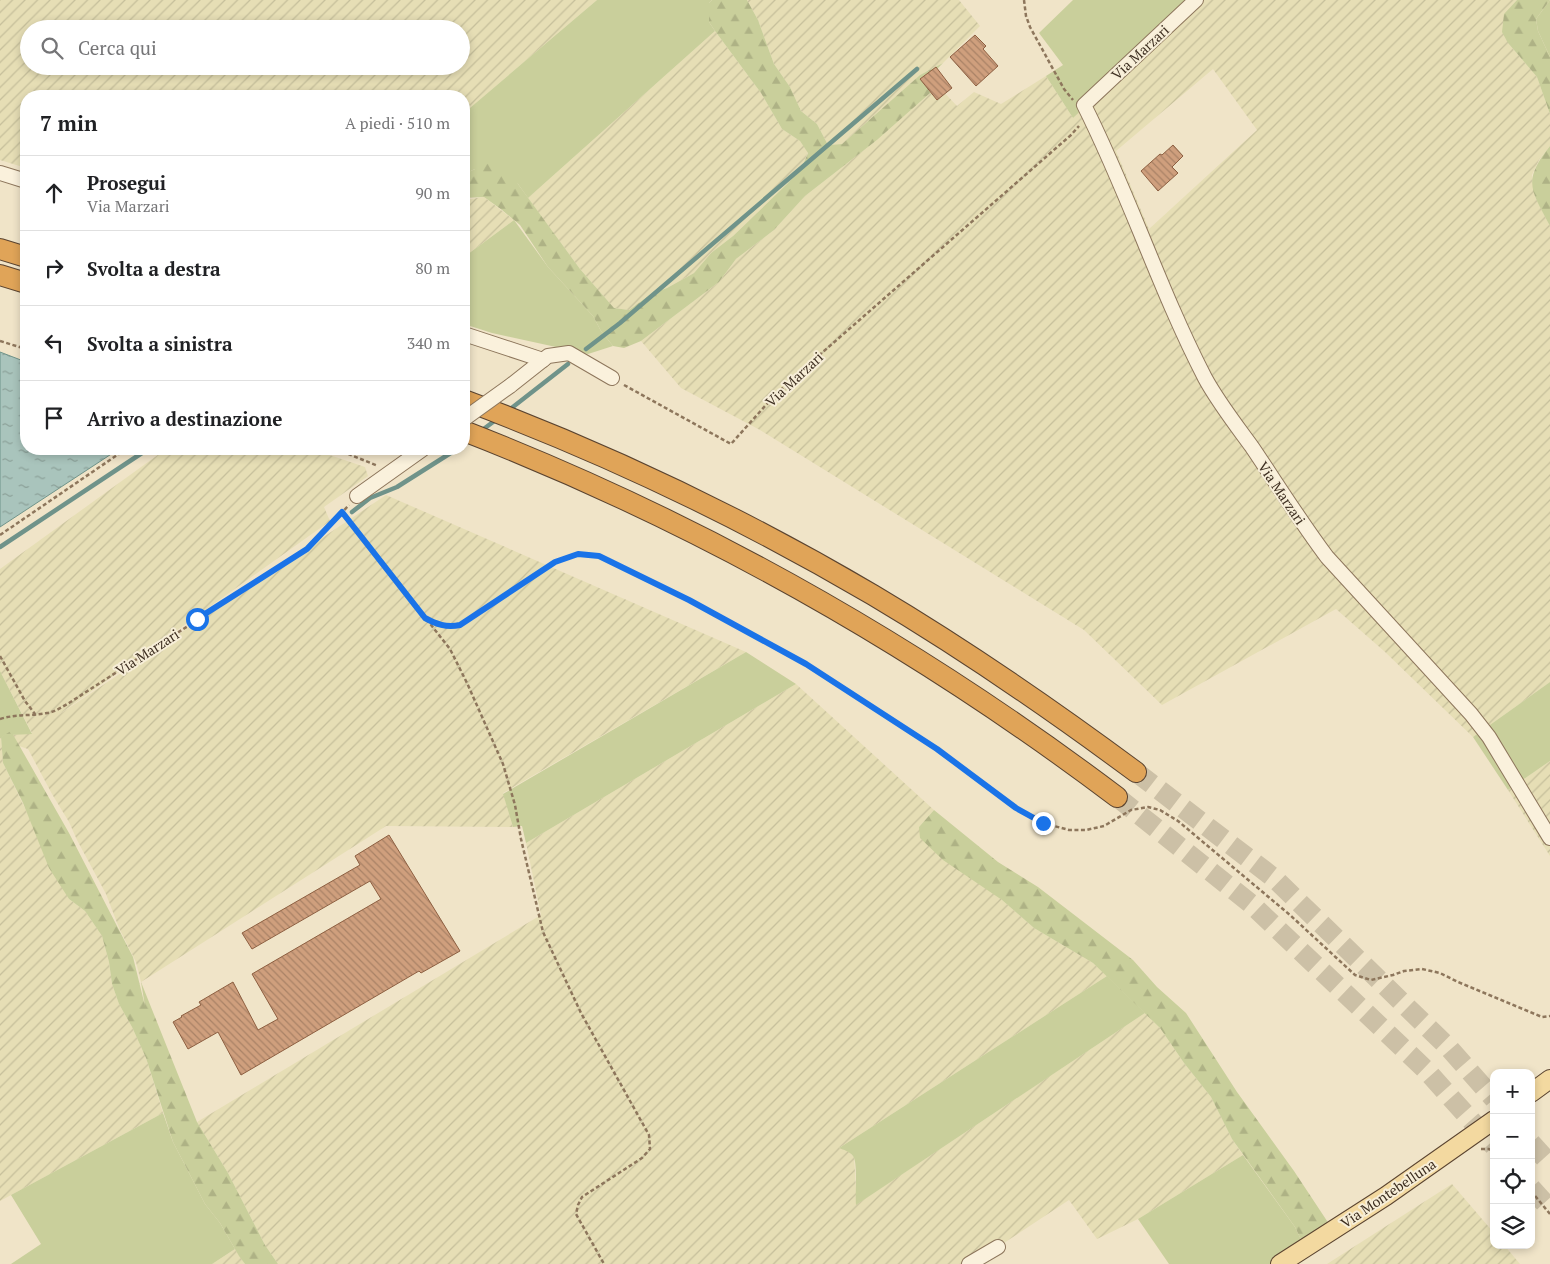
<!DOCTYPE html>
<html lang="it">
<meta charset="utf-8">
<style>
:root{--surface:#fff;--page:#f6f6f6;--text:#202124;--muted:#757577;--line:#e0e0e0}
body{margin:0;font-family:"PT Serif",serif;background:var(--page);color:var(--text)}
.controls{position:absolute;right:15px;bottom:15px;display:grid;overflow:hidden;border-radius:10px;box-shadow:0 2px 8px #0003}
.controls button{width:45px;height:45px;display:grid;place-items:center;padding:0;border:0;border-bottom:1px solid var(--line);background:var(--surface);color:var(--text);font:25px sans-serif}
.stop{position:absolute;width:15px;height:15px;margin:-11px;border:4px solid #1a73e8;border-radius:50%;background:#fff}
.stop.end{background:#1a73e8;border-color:#fff;box-shadow:0 1px 5px #0008}
.list{margin:0;padding:0;list-style:none}
h2{display:flex;justify-content:space-between;align-items:center;height:65px;margin:0;padding:0 20px;font-size:21px}
h2 small{font-size:16px;font-weight:400;color:var(--muted)}
.list li{display:grid;grid-template-columns:32px 1fr auto;gap:15px;align-items:center;box-sizing:border-box;height:75px;padding:0 20px;border-top:1px solid var(--line)}
.list b{display:block;font-size:19px;white-space:nowrap}
.list p{margin:0;font-size:16px;white-space:nowrap;color:var(--muted)}
.list em{font-size:16px;font-style:normal;color:var(--muted)}
.icon{flex:none;width:28px;height:28px;fill:none;stroke:currentColor;stroke-width:2;stroke-linecap:round;stroke-linejoin:round}
.map{position:relative;flex:none;width:1550px;height:1264px;overflow:hidden}
.search{position:absolute;background:var(--surface);box-shadow:0 2px 8px #0003;left:20px;top:20px;width:450px;height:55px;display:flex;align-items:center;gap:12px;box-sizing:border-box;padding:0 18px;border-radius:28px;color:var(--muted);font-size:19px}
.panel{position:absolute;background:var(--surface);box-shadow:0 2px 8px #0003;left:20px;top:90px;width:450px;height:365px;border-radius:20px}
.map>svg:first-child{display:block}
.farmland{fill:url(#farmland-furrows);fill-rule:evenodd}
.grass{fill:#c9cf9b}
.forest{fill:url(#forest-firs)}
.water{fill:url(#water-ripples);stroke:#6f938a}
.lines{fill:none;stroke-linecap:round;stroke-linejoin:round}
.stream{stroke:#6f938a;stroke-width:4.5}
.building{fill:url(#building-back-hatch);stroke:#8d5f41}
.highway-tunnel{stroke:#ccc0a6;stroke-width:20;stroke-dasharray:20 10;stroke-linecap:butt}
.minor-casing{stroke:#8d765c;stroke-width:16}
.major-casing{stroke:#5b4430;stroke-width:20}
.highway-casing{stroke:#5b4430;stroke-width:22}
.path{stroke:#8d765c;stroke-width:2.5;stroke-dasharray:4 2.5;stroke-linecap:butt}
.minor{stroke:#faf1dc;stroke-width:14}
.major{stroke:#f3d9a0;stroke-width:18}
.highway{stroke:#e0a458;stroke-width:20}
.minor-bridge-casing{stroke:#8d765c;stroke-width:16;stroke-linecap:butt}
.minor-bridge{stroke:#faf1dc;stroke-width:14}
.route{stroke:#1a73e8;stroke-width:6}
.labels{text-anchor:middle;dominant-baseline:central;stroke-width:4;stroke-linejoin:round;paint-order:stroke}
.street-label{font-size:14px;fill:#3d2e20;stroke:#f7eed8}
</style>
<div class="map">
<svg width="1550" height="1264" viewBox="0 0 1550 1264">
<defs>
<pattern id="farmland-furrows" width="10" height="10" patternUnits="userSpaceOnUse" patternTransform="scale(1.25)"><rect width="10" height="10" fill="#e6deb5"/><path d="M-1 1l2-2M0 10L10 0M9 11l2-2" fill="none" stroke="#c6bf9b"/></pattern>
<pattern id="forest-firs" width="22" height="20" patternUnits="userSpaceOnUse" patternTransform="scale(1.25)"><rect width="22" height="20" fill="#c9cf9b"/><path d="M5 1l3.5 6h-7zM16 11l3.5 6h-7z" fill="#aeb285"/></pattern>
<pattern id="water-ripples" width="26" height="14" patternUnits="userSpaceOnUse" patternTransform="scale(1.25)"><rect width="26" height="14" fill="#a9c4bc"/><path d="M2 4q2-2 4 0t4 0M15 11q2-2 4 0t4 0" fill="none" stroke="#8ba098"/></pattern>
<pattern id="building-back-hatch" width="6" height="6" patternUnits="userSpaceOnUse" patternTransform="scale(1.25)"><rect width="6" height="6" fill="#cf9f7d"/><path d="M-1 5l2 2M0 0l6 6M5-1l2 2" fill="none" stroke="#a98266"/></pattern>
</defs>
<rect width="100%" height="100%" fill="#f0e4c8"/>
<g class="farmland">
<path d="M0 0H597L464 113V96H26V168L0 160ZM29 29H461V66H29Z"/>
<polygon points="747,0 959,0 980,26 943,63 920,75 842,144 828,145 817,124 801,111 790,87 774,64 758,20"/>
<path d="M1201 0H1517L1505 14 1508 43 1537 77 1550 114V146L1539 160 1532 175 1535 197 1550 226V682L1473 737 1384 651 1336 609 1162 705 1084 630 760 430 681 388 641 341 719 282 736 259 774 230 805 196 877 140 938 86 957 106 974 92 1001 104 1046 76 1073 118ZM1213 69 1257 130 1149 229 1116 151Z"/>
<polygon points="715,31 761,93 782,129 800,141 808,152 801,169 787,184 733,236 711,253 694,273 667,288 651,294 629,310 614,308 580,269 528,198"/>
<polygon points="484,197 514,220 464,257 464,200"/>
<polygon points="166,449 312,449 365,467 368,476 324,507 330,521 54,718 386,495 746,652 503,793 513,827 386,826 141,982 136,962 119,928 106,894 77,840 69,822 52,794 28,749 16,745 10,735 32,733 0,671 0,569"/>
<polygon points="796,684 934,810 919,827 1034,928 1093,963 1107,976 839,1148 847,1150 854,1157 857,1204 1145,1013 1160,1028 1184,1063 1211,1097 1232,1139 1243,1155 1138,1219 1097,1239 1069,1200 972,1264 278,1264 265,1245 228,1173 197,1122 541,915 526,843"/>
<polygon points="0,723 3,763 69,899 85,911 102,936 109,962 112,984 119,1004 132,1027 146,1058 163,1113 0,1201"/>
<polygon points="1550,761 1550,856 1508,790"/>
<polygon points="1452,1184 1494,1233 1494,1245 1504,1245 1520,1264 1327,1264"/>
<polygon points="235,1249 245,1264 212,1264"/>
</g>
<g class="grass">
<polygon points="597,0 712,0 709,3 709,22 715,31 528,198 518,184 475,169 464,174 464,113"/>
<polygon points="1073,0 1201,0 1073,118 1046,76 1063,65 1039,33"/>
<polygon points="1550,0 1550,57 1538,31 1536,19"/>
<polygon points="514,220 548,267 593,316 601,331 613,346 588,354 492,333 464,324 464,257"/>
<polygon points="746,652 796,684 526,843 522,826 513,827 503,794"/>
<polygon points="0,671 32,734 10,735 9,733 0,738"/>
<polygon points="1550,682 1550,761 1508,790 1473,737"/>
<path d="M1107 976 1145 1013 856 1205C855 1194 858 1162 853 1156 849 1151 844 1150 839 1148Z"/>
<polygon points="163,1113 173,1142 205,1204 220,1223 235,1249 212,1264 11,1264 41,1244 11,1195"/>
<polygon points="1243,1155 1295,1227 1305,1248 1280,1264 1169,1264 1138,1219"/>
</g>
<g class="forest">
<polygon points="712,0 747,0 758,20 774,64 790,87 801,111 817,124 828,145 842,144 920,75 943,63 929,77 938,86 877,140 805,196 774,230 736,259 719,282 641,341 624,348 613,346 601,331 593,316 548,267 520,225 502,210 484,197 464,198 464,174 475,169 488,158 518,184 580,269 614,308 629,310 651,294 667,288 694,273 711,253 733,236 787,184 801,169 808,153 800,141 782,129 761,93 715,31 709,22 709,3"/>
<polygon points="1517,0 1550,0 1536,19 1538,31 1550,57 1550,114 1537,77 1508,43 1502,32 1504,14"/>
<path d="M1550 146V226C1531 190 1522 181 1550 146Z"/>
<polygon points="11,731 69,833 133,957 145,1006 141,982 197,1122 228,1173 265,1245 278,1264 245,1264 239,1256 220,1223 205,1204 173,1142 146,1058 132,1027 119,1004 112,984 109,962 102,936 85,911 69,899 49,868 23,803 3,763 1,737"/>
<polygon points="934,810 998,862 1038,887 1133,960 1157,987 1186,1013 1237,1092 1294,1171 1333,1230 1305,1248 1295,1227 1232,1139 1211,1097 1184,1063 1160,1028 1093,963 1034,928 1002,900 943,860 920,838 919,827"/>
</g>
<polygon class="water" points="0,352 26,362 26,449 119,449 0,527"/>
<g class="lines">
<g class="stream">
<polyline points="586,349 620,323 917,69"/>
<polyline points="509,410 568,364"/>
<polyline points="481,431 497,419"/>
<polyline points="352,512 370,498 397,487 457,449"/>
<polyline points="0,547 148,449"/>
</g>
</g>
<g class="building">
<polygon points="975,35 986,46 983,49 998,66 976,86 950,57"/>
<polygon points="936,67 952,88 937,100 920,79"/>
<polygon points="1173,145 1183,156 1172,167 1178,173 1158,191 1141,171 1160,154 1162,155"/>
<polygon points="389,835 460,951 421,973 419,971 241,1075 218,1032 188,1049 173,1022 182,1017 181,1016 201,1005 199,1002 233,982 258,1030 278,1019 252,974 381,899 370,881 252,949 242,933 360,865 355,856"/>
</g>
<g class="lines">
<g class="highway-tunnel">
<polyline points="1136,772 1274,878 1449,1048 1494,1099"/>
<polyline points="1117,797 1250,903 1426,1070 1494,1146"/>
<polyline points="1531,1143 1550,1164"/>
<polyline points="1531,1188 1550,1209"/>
</g>
<defs>
<g id="minor">
<path d="M1196 0 1084 105C1129 194 1159 289 1205 378 1218 402 1236 425 1252 447 1277 484 1300 521 1327 557L1471 714 1489 737 1550 838"/>
<polyline points="0,173 26,181"/>
<polyline points="464,334 543,360"/>
<polyline points="510,386 548,356 569,353 612,378"/>
<polyline points="357,496 423,449"/>
<polyline points="969,1264 998,1247"/>
</g>
<g id="major">
<polyline points="1531,1093 1550,1079"/>
<polyline points="1280,1264 1386,1196 1494,1120"/>
</g>
<g id="highway">
<polyline points="0,249 26,257"/>
<polyline points="0,275 26,283"/>
<path d="M464 400C606 453 742 518 873 595 964 649 1051 709 1136 772"/>
<path d="M464 431C698 522 917 646 1117 797"/>
</g>
</defs>
<use href="#minor" class="minor-casing"/>
<use href="#major" class="major-casing"/>
<use href="#highway" class="highway-casing"/>
<g class="path">
<polyline points="1024,0 1026,16 1030,27 1064,89 1073,100"/>
<polyline points="0,341 26,349"/>
<polyline points="624,385 731,444 774,396 800,372 1071,135 1079,126"/>
<polyline points="336,449 378,466"/>
<polyline points="342,512 450,649 467,683 503,764 515,805 521,839 543,932 581,1013 649,1135 650,1149 642,1158 582,1197 578,1205 576,1214 604,1264"/>
<polyline points="0,535 126,449"/>
<path d="M425 618C436 624 447 628 460 625L555 562 578 554 599 556 689 600 806 664 937 749 1016 808 1043 823 1069 830H1086L1104 826 1131 810 1148 807 1160 810 1178 821 1290 915 1355 975 1371 980 1393 975 1404 971 1422 969 1440 973 1458 982 1542 1017 1550 1016"/>
<polyline points="0,656 25,701 35,714"/>
<path d="M0 719C16 714 31 716 47 713 55 712 62 707 69 703L307 549 349 505"/>
<polyline points="1481,1149 1489,1149 1494,1152"/>
<polyline points="1531,1191 1550,1214"/>
</g>
<use href="#minor" class="minor"/>
<use href="#major" class="major"/>
<use href="#highway" class="highway"/>
<defs>
<polyline id="minor-bridge" points="464,419 510,386"/>
</defs>
<use href="#minor-bridge" class="minor-bridge-casing"/>
<use href="#minor-bridge" class="minor-bridge"/>
</g>
<g class="lines">
<path class="route" d="M197 619 307 549 342 512 425 618C436 624 446 628 460 625L555 562 578 554 599 556 689 600 806 664 937 749 1016 808 1043 823"/>
</g>
<g class="labels">
<g class="street-label">
<text transform="translate(1140 52) rotate(-43)">Via Marzari</text>
<text transform="translate(794 379) rotate(-43)">Via Marzari</text>
<text transform="translate(1282 493) rotate(56)">Via Marzari</text>
<text transform="translate(147 652) rotate(-33)">Via Marzari</text>
<text transform="translate(1388 1193) rotate(-34)">Via Montebelluna</text>
</g>
</g>
</svg>
<div class="controls">
<button>+</button>
<button>−</button>
<button><svg class="icon" aria-label="locate" viewBox="0 0 24 24"><circle cx="12" cy="12" r="6"/><path d="M12 2v4M12 18v4M2 12h4M18 12h4"/></svg></button>
<button><svg class="icon" aria-label="layers" viewBox="0 0 24 24"><path d="M12 4l9 5-9 5-9-5zM3 14l9 5 9-5"/></svg></button>
</div>
<div class="stop" style="left:197px;top:619px"></div>
<div class="stop end" style="left:1043px;top:823px"></div>
<div class="search"><svg class="icon" aria-label="search" viewBox="0 0 24 24"><circle cx="10" cy="10" r="6"/><path d="M15 15l6 6"/></svg>Cerca qui</div>
<section class="panel">
<h2>7 min<small>A piedi · 510 m</small></h2>
<ul class="list">
<li><svg class="icon" aria-label="ahead" viewBox="0 0 24 24"><path d="M12 20V5M6 11l6-6 6 6"/></svg><div><b>Prosegui</b><p>Via Marzari</p></div><em>90 m</em></li>
<li><svg class="icon" aria-label="right" viewBox="0 0 24 24"><path d="M7 20v-9h11M14 6l5 5-5 5"/></svg><div><b>Svolta a destra</b></div><em>80 m</em></li>
<li><svg class="icon" aria-label="left" viewBox="0 0 24 24"><path d="M17 20v-9H6M10 6l-5 5 5 5"/></svg><div><b>Svolta a sinistra</b></div><em>340 m</em></li>
<li><svg class="icon" aria-label="arrive" viewBox="0 0 24 24"><path d="M6 21V4h12l-3 4 3 4H6"/></svg><div><b>Arrivo a destinazione</b></div></li>
</ul>
</section>
</div>
